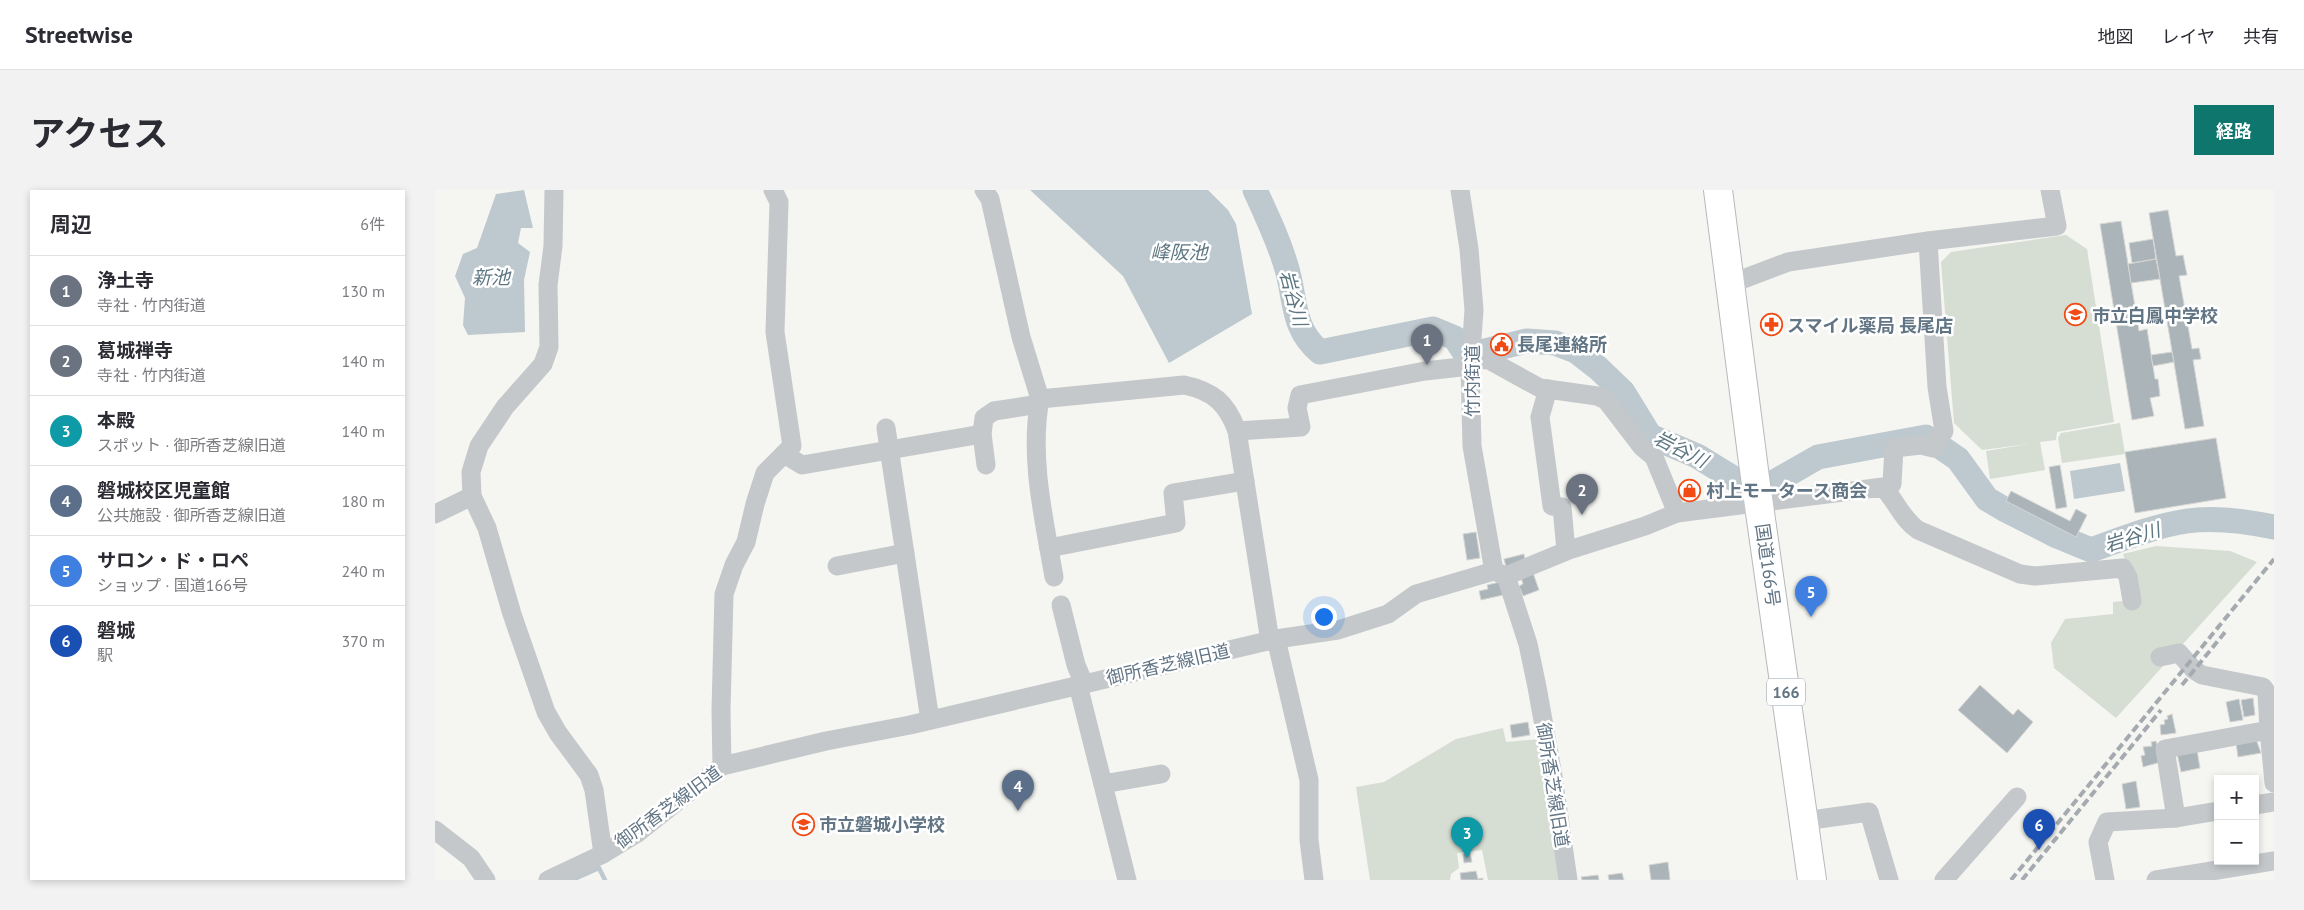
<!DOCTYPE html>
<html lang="ja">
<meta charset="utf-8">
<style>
:root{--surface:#fff;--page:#f2f2f3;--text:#2b2b33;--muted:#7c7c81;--line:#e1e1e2;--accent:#0f766e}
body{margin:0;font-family:"PT Sans","Noto Sans JP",sans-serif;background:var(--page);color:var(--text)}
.controls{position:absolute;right:15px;bottom:15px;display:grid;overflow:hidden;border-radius:0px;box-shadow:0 2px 8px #0003}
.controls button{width:45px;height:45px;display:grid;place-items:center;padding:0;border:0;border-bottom:1px solid var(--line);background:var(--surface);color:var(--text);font:25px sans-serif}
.you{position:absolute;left:888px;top:426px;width:18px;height:18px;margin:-12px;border:4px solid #fff;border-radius:50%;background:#1a73e8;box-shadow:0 0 0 8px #1a73e833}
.badge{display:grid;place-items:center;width:32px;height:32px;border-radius:50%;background:var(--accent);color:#fff;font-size:16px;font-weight:700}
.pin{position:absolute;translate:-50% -41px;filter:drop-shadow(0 1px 2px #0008)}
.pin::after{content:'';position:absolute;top:26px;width:18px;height:15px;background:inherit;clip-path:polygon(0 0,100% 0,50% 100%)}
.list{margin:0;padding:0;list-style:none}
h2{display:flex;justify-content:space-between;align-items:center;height:65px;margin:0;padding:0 20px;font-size:21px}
h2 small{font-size:16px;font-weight:400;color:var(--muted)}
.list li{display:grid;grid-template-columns:32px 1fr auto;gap:15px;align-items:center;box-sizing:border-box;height:70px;padding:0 20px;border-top:1px solid var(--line)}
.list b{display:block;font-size:19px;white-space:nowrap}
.list p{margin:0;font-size:16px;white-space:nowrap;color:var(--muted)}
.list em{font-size:16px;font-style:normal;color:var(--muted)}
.map{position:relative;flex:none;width:1839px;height:690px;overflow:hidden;border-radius:0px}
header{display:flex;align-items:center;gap:30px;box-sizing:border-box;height:70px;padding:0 25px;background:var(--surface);border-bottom:1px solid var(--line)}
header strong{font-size:24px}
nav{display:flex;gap:28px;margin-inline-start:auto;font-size:18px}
.intro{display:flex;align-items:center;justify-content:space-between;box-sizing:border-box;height:120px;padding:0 30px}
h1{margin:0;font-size:35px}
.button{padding:12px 22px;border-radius:0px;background:var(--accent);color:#fff;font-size:18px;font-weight:700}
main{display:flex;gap:30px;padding:0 30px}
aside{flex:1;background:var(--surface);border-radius:0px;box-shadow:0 2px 8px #0003}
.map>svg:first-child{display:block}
.green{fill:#d6ddd2}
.water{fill:#bdc9ce}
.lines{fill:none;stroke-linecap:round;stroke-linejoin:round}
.stream{stroke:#bdc9ce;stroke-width:4.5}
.river{stroke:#bdc9ce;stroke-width:25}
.building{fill:#abb4b9;stroke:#d6d7d4}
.highway-casing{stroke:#b6babd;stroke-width:30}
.minor{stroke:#c4c8cb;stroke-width:19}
.highway{stroke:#fff;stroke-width:28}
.rail{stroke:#a4aab0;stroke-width:4;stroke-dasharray:8 4;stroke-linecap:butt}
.labels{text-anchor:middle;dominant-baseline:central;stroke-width:5;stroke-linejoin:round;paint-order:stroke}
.shield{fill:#fff;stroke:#919eaa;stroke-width:1}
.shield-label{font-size:16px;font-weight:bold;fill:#627585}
.poi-label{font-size:18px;font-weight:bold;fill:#627585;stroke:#fff;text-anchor:start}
.street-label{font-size:18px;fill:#627585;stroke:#fff}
.water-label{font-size:19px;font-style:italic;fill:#5d7782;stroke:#fff}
</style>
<header>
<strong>Streetwise</strong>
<nav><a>地図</a><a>レイヤ</a><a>共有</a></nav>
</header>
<div class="intro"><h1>アクセス</h1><a class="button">経路</a></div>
<main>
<aside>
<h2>周辺<small>6件</small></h2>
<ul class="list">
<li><span class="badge" style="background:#6b7280">1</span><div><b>浄土寺</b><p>寺社 · 竹内街道</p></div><em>130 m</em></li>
<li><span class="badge" style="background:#6b7280">2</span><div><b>葛城禅寺</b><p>寺社 · 竹内街道</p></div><em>140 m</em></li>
<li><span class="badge" style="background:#0f9aa8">3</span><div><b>本殿</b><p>スポット · 御所香芝線旧道</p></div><em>140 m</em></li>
<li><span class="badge" style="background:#5c6f8a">4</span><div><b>磐城校区児童館</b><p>公共施設 · 御所香芝線旧道</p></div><em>180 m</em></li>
<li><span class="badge" style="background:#3f7fe0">5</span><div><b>サロン・ド・ロペ</b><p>ショップ · 国道166号</p></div><em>240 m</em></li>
<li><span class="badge" style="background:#1a4fb4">6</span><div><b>磐城</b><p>駅</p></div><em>370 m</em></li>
</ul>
</aside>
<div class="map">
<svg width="1839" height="690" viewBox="0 0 1839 690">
<rect width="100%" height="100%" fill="#f5f5f1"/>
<g class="green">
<polygon points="1631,45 1652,59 1679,232 1622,242 1621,250 1605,252 1610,280 1555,289 1551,261 1594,254 1547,260 1519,233 1506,72 1516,62"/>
<polygon points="1685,233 1690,264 1627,273 1623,248 1626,243"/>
<polygon points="1721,356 1795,361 1822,372 1681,528 1619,478 1616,453 1630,429 1678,424 1678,412 1700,410 1696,386 1688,364"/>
<polygon points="1068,538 1071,552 1106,549 1125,690 1053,690 1047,660 1022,663 1024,678 1016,684 1015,690 935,690 921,597 949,592 1021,549"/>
</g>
<g class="water">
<polygon points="89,0 98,38 86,38 83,53 95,62 89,90 90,142 33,145 28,135 30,108 20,86 28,64 42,58 61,4"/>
<polygon points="595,0 773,0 793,20 801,34 817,124 734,173 688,86"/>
<polygon points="1685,273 1690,301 1639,309 1635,281"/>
</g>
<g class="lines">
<polyline class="stream" points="137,690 164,678 170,690"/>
<path class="river" d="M820 0C832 26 844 51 852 79 861 111 857 139 885 162L998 139 1020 148 1030 163 1046 162 1092 151 1120 153 1141 161 1163 178 1188 202 1215 246 1262 266 1306 293 1334 295 1383 267 1491 247 1523 269 1552 309 1569 319 1622 346 1656 360C1687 349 1719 336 1752 331 1781 327 1810 331 1839 337"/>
</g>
<g class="building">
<polygon points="1733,20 1741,66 1748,65 1752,85 1744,86 1757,159 1764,158 1766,169 1758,170 1769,236 1750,239 1714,23"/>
<polygon points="1686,31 1704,141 1712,139 1720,189 1723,189 1725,206 1715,208 1719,226 1697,230 1665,34"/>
<polygon points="1718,49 1721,69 1697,73 1694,53"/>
<polygon points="1721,69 1725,89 1696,93 1693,74"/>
<polygon points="1737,162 1739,172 1718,176 1716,165"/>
<polygon points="1781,248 1791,308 1700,323 1690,262"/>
<polygon points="1625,275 1632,317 1621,319 1614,277"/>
<polygon points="1576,301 1635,331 1641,319 1652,325 1641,347 1571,311"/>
<polygon points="1041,342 1045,368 1032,370 1028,344"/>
<polygon points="1089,364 1091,376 1072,381 1069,369"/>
<polygon points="1097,380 1104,400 1088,406 1084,396 1088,394 1085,384"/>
<polygon points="1065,392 1068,405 1046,410 1044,401 1053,399 1052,395"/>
<polygon points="1545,495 1578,525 1583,519 1598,532 1572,563 1523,520"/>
<polygon points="1818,508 1820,525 1809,527 1806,510"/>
<polygon points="1804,509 1808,530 1795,532 1791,512"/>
<polygon points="1737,524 1741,543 1726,545 1725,535 1730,534 1729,530 1733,529 1732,526"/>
<polygon points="1093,532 1095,545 1077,548 1075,535"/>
<polygon points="1821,549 1826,563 1803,567 1801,553"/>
<polygon points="1721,551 1726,572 1708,577 1706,566 1710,565 1708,557 1717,556 1716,552"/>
<polygon points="1762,560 1765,578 1746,582 1742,563"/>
<polygon points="1701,591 1705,617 1691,619 1687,594"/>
<polygon points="1035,663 1037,672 1029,673 1028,664"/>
<polygon points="1233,672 1235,690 1216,690 1214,675"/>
<polygon points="1041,681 1043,689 1048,688 1048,690 1026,690 1025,683"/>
<polygon points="1187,683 1189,690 1174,690 1173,685"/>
<polygon points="1163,685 1164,690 1147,690 1146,687"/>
</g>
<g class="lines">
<defs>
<polyline id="highway" points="1283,0 1319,280 1377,690"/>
</defs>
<use href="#highway" class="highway-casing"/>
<g class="minor">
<polyline points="119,0 118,56 113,95 114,157 108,174 70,217 44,256 36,282 37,306 52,338 77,424 111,522 123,543 154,585 159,600 168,664"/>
<path d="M549 0 555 9 586 147 605 209 749 195C778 201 792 213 802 241L835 451"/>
<polyline points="1025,0 1034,59 1039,120 1035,176 1037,256 1059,381"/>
<polyline points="1295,94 1353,72 1493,51 1622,36 1615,0"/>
<polyline points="1035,169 1054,170 1105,198 1162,206 1171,210 1207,257 1219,267 1242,323"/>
<polyline points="1113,199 1105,227 1117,316 1127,317 1131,361"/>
<path d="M605 209C594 267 609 329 619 387"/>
<polyline points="451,238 495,530"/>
<polyline points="802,241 866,237 862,218 865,205 990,181 1035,176"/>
<polyline points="349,264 367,275 547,244"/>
<polyline points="551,275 547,244 549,228 559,221 604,214"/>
<polyline points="1451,300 1457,294 1459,258 1486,255 1498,258 1509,241 1502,197 1493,51"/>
<polyline points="0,324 37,306"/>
<polyline points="614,358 741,333 738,303 810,291"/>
<polyline points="402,376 470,363"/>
<path d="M1071 386 1134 360 1210 336 1242 323 1448 297C1461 311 1467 329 1483 340L1585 384 1600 386 1688 378 1693 387 1697 411"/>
<polyline points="626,415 641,475 649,494"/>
<polyline points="841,449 874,590 874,650 879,690"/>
<polyline points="1725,467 1744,463 1759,480 1767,485 1828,497 1832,503 1834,540"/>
<polyline points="643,495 692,690"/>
<polyline points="287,576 286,520 289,404 299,375 311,352 320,314 330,283 357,256 340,142 344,12 338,0"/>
<polyline points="668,594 726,584"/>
<polyline points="1820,615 1839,612"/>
<polyline points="1783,621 1741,628 1730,559 1834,540 1839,593"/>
<polyline points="1369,631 1434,622 1454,690"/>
<polyline points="0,640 36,668 51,690"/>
<polyline points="113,690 168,664 201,644 287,576 391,551 475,535 841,449 903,440 953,424 981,404 1059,381 1071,386 1093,454 1102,497 1118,586 1133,690"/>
<polyline points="1509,690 1582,607"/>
<polyline points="1670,690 1663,652 1672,632 1741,628"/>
<polyline points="1721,690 1839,671"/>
</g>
<use href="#highway" class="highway"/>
<g class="rail">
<polyline points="1747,495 1791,441"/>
<polyline points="1576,690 1839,369"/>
<polyline points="1587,690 1726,520"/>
</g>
</g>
<defs>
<symbol id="school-ring" viewBox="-11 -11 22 22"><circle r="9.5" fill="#fff" stroke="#f24a15" stroke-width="1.5"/><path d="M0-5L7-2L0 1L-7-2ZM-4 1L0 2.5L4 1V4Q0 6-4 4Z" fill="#f24a15"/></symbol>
<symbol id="pharmacy-ring" viewBox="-11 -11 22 22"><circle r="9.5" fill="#fff" stroke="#f24a15" stroke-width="1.5"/><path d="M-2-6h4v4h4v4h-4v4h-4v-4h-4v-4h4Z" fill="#f24a15"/></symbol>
<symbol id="civic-ring" viewBox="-11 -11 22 22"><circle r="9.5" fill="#fff" stroke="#f24a15" stroke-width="1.5"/><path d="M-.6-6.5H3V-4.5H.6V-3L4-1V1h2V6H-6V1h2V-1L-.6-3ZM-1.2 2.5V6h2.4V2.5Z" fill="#f24a15"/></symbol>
<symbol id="shop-ring" viewBox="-11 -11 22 22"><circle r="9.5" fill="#fff" stroke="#f24a15" stroke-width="1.5"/><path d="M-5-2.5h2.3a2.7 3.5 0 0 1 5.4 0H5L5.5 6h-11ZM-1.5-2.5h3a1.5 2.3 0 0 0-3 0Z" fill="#f24a15"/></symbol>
</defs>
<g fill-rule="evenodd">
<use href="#school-ring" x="1628" y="112" width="25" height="25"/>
<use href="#pharmacy-ring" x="1324" y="122" width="25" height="25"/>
<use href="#civic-ring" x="1054" y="142" width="25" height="25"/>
<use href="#shop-ring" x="1242" y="288" width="25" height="25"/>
<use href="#school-ring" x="356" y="622" width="25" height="25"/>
</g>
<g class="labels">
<rect class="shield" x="1332" y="488.5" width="38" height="27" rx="4"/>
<g class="shield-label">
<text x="1351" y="502">166</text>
</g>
<g class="poi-label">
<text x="1657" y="125">市立白鳳中学校</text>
<text x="1352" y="135">スマイル薬局 長尾店</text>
<text x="1082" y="154">長尾連絡所</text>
<text x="1271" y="300">村上モータース商会</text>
<text x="384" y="634">市立磐城小学校</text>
</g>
<g class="street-label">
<text transform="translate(1037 191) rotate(-90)">竹内街道</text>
<text transform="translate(1333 375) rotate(82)">国道166号</text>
<text transform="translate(733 474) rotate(-13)">御所香芝線旧道</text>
<text transform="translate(1118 595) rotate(81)">御所香芝線旧道</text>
<text transform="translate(233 617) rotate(-36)">御所香芝線旧道</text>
</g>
<g class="water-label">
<text x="744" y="62">峰阪池</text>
<text x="56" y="87">新池</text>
<text transform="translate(859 108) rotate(75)">岩谷川</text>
<text transform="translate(1246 259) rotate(27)">岩谷川</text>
<text transform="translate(1697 347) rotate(-17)">岩谷川</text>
</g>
</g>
</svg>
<div class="controls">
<button>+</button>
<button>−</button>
</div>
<div class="you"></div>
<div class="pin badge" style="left:992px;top:175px;background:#6b7280">1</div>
<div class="pin badge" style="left:1147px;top:325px;background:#6b7280">2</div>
<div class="pin badge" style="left:1032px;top:668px;background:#0f9aa8">3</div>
<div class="pin badge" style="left:583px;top:621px;background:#5c6f8a">4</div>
<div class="pin badge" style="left:1376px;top:427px;background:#3f7fe0">5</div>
<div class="pin badge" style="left:1604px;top:660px;background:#1a4fb4">6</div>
</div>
</main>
